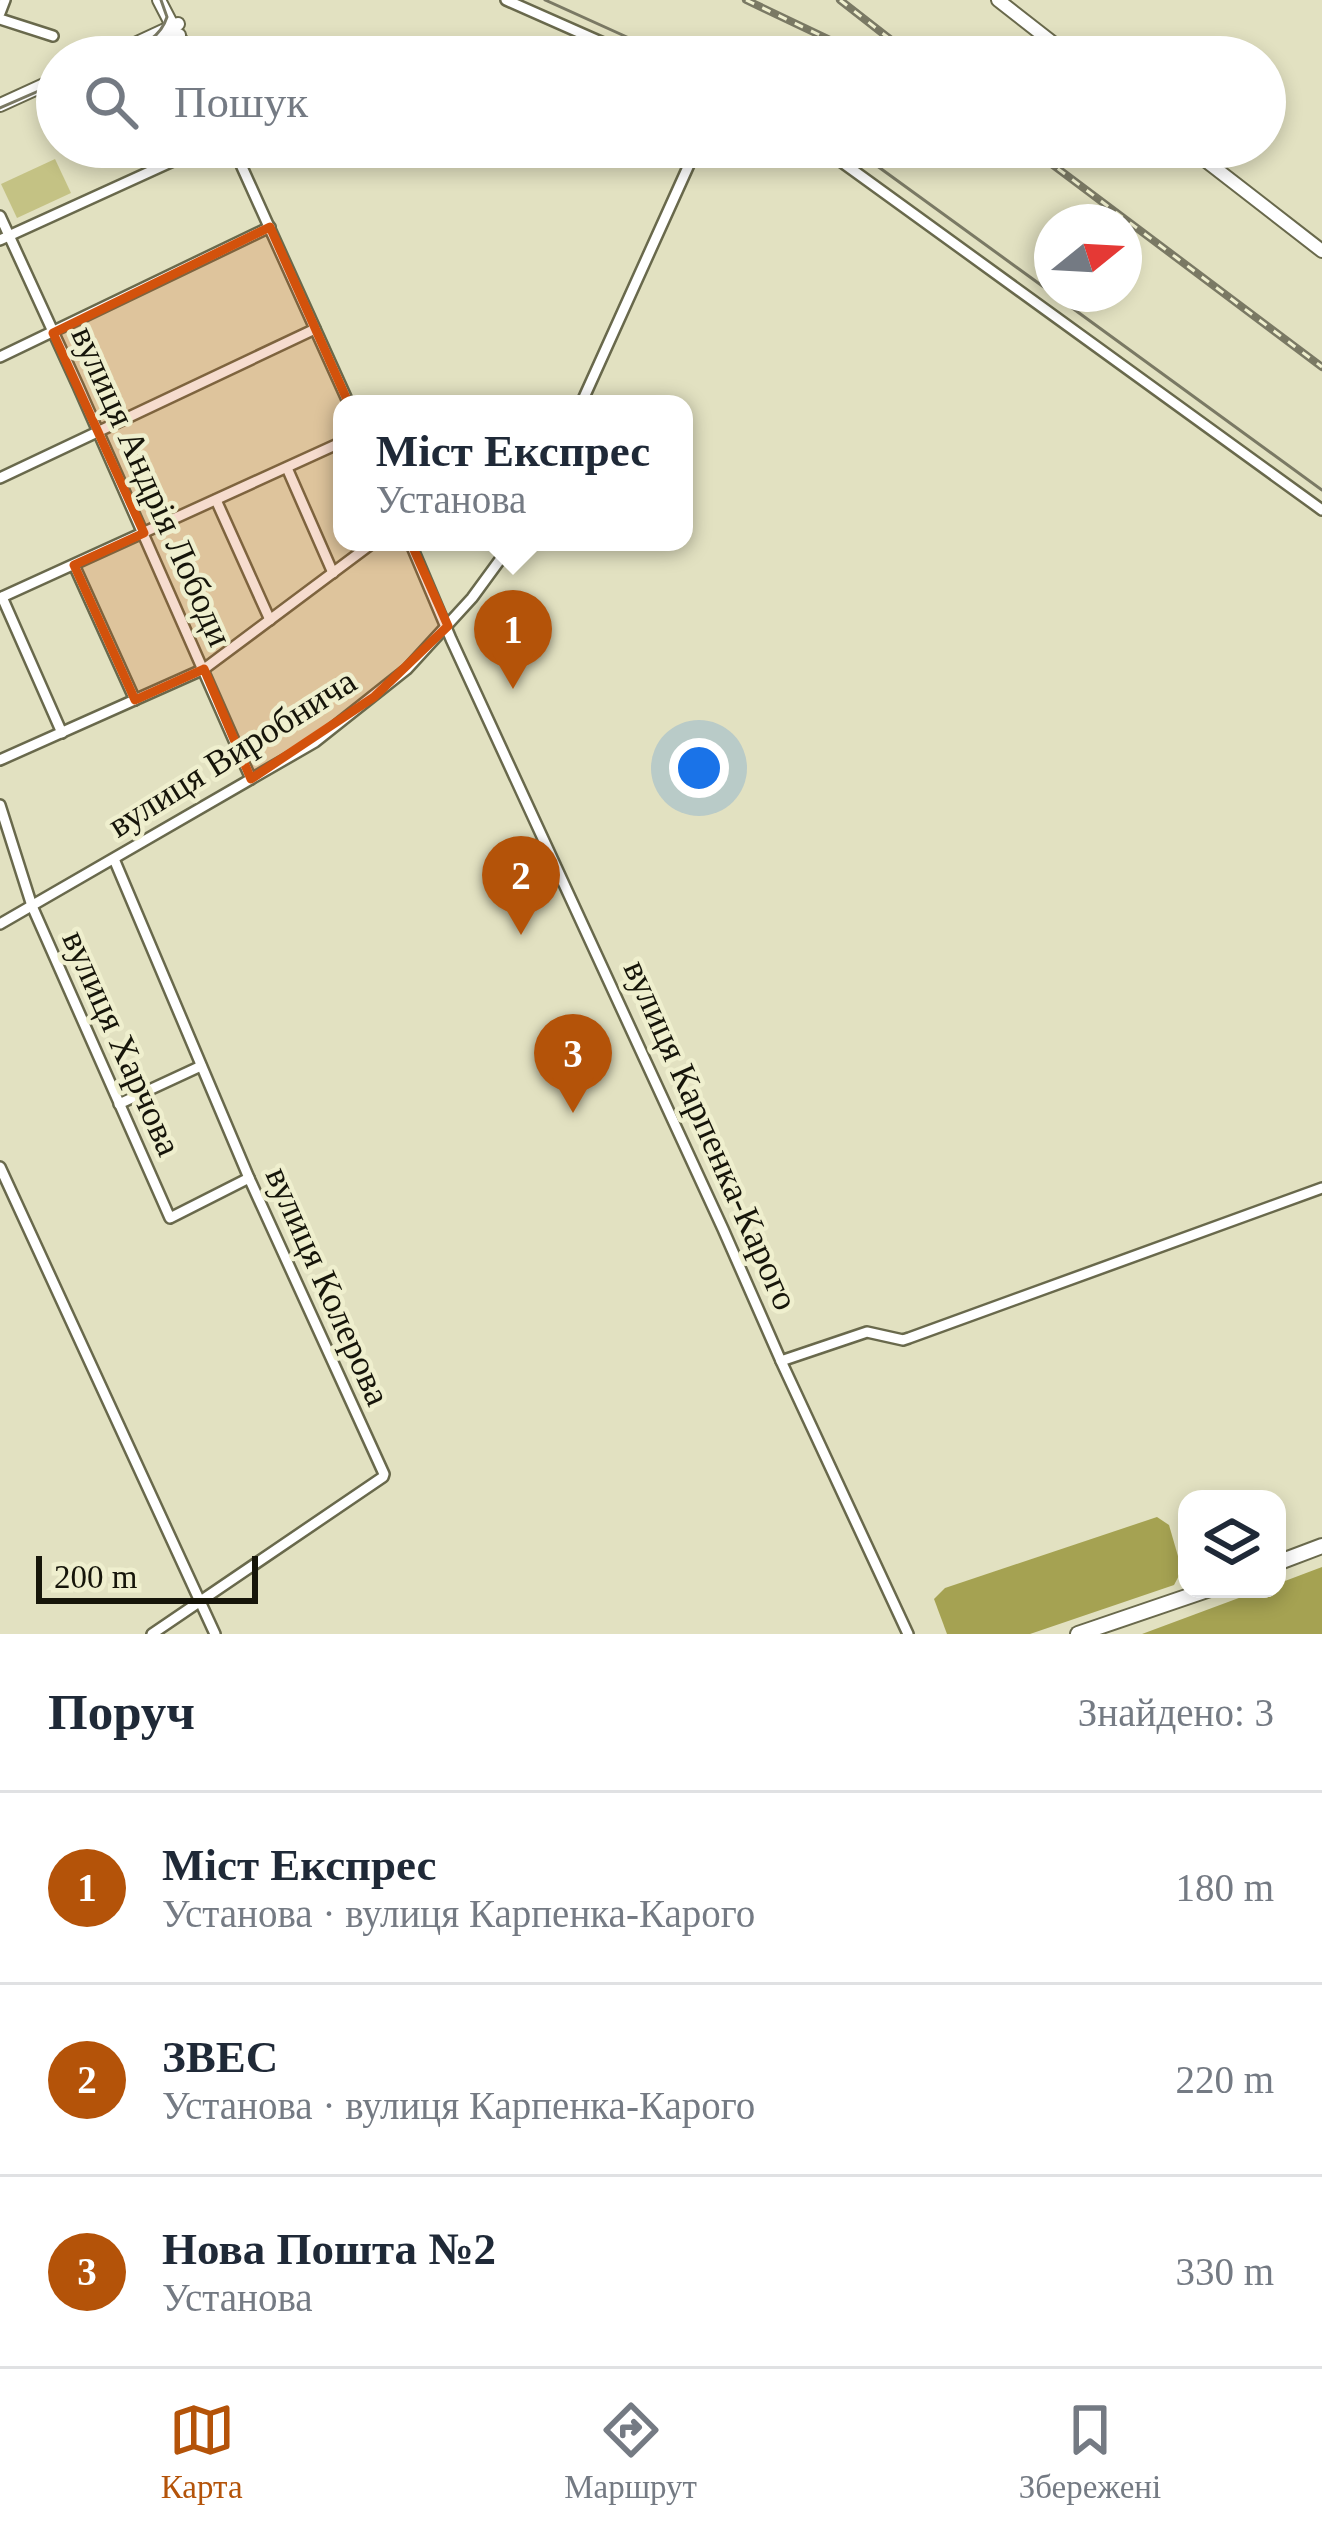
<!DOCTYPE html>
<html lang="uk">
<meta charset="utf-8">
<style>
:root{--surface:#fff;--page:#f2f2f3;--text:#1f2937;--muted:#747a83;--line:#e0e1e3;--accent:#b45309}
body{margin:0;font-family:"Times New Roman",serif;background:var(--page);color:var(--text)}
.controls{position:absolute;right:36px;bottom:36px;display:grid;overflow:hidden;border-radius:24px;box-shadow:0 6px 18px #0003}
.controls button{width:108px;height:108px;display:grid;place-items:center;padding:0;border:0;border-bottom:3px solid var(--line);background:var(--surface);color:var(--text);font:60px sans-serif}
.compass{position:absolute;left:1034px;top:204px;width:108px;height:108px;border-radius:50%;background:var(--surface);box-shadow:0 6px 18px #0003;rotate:72deg}
.scale{position:absolute;left:36px;bottom:30px;width:222px;box-sizing:border-box;padding-left:12px;border:6px solid #16150a;border-top:0;font-size:33px;line-height:42px;white-space:nowrap;color:#16150a;-webkit-text-stroke:9px #efefce;paint-order:stroke}
.you{position:absolute;left:699px;top:768px;width:42px;height:42px;margin:-30px;border:9px solid #fff;border-radius:50%;background:#1a73e8;box-shadow:0 0 0 18px #1a73e833}
.badge{display:grid;place-items:center;width:78px;height:78px;border-radius:50%;background:var(--accent);color:#fff;font-size:39px;font-weight:700}
.pin{position:absolute;translate:-50% -99px;filter:drop-shadow(0 3px 6px #0008)}
.pin::after{content:'';position:absolute;top:63px;width:42px;height:36px;background:inherit;clip-path:polygon(0 0,100% 0,50% 100%)}
.popup{position:absolute;left:333px;top:395px;width:360px;height:156px;box-sizing:border-box;display:grid;place-content:center;border-radius:24px;background:var(--surface);filter:drop-shadow(0 3px 9px #0005);font-size:39px;white-space:nowrap;color:var(--muted)}
.popup b{font-size:45px;color:var(--text)}
.popup::after{content:'';position:absolute;left:50%;top:100%;margin-left:-24px;border:24px solid transparent;border-top-color:var(--surface)}
.list{margin:0;padding:0;list-style:none}
h2{display:flex;justify-content:space-between;align-items:center;height:156px;margin:0;padding:0 48px;font-size:51px}
h2 small{font-size:39px;font-weight:400;color:var(--muted)}
.list li{display:grid;grid-template-columns:78px 1fr auto;gap:36px;align-items:center;box-sizing:border-box;height:192px;padding:0 48px;border-top:3px solid var(--line)}
.list b{display:block;font-size:45px;white-space:nowrap}
.list p{margin:0;font-size:39px;white-space:nowrap;color:var(--muted)}
.list em{font-size:39px;font-style:normal;color:var(--muted)}
.icon{flex:none;width:66px;height:66px;fill:none;stroke:currentColor;stroke-width:2;stroke-linecap:round;stroke-linejoin:round}
.map{position:relative;flex:none;width:1322px;height:1634px;overflow:hidden}
.search{position:absolute;background:var(--surface);box-shadow:0 6px 18px #0003;left:36px;right:36px;top:36px;height:132px;display:flex;align-items:center;gap:30px;box-sizing:border-box;padding:0 42px;border-radius:66px;color:var(--muted);font-size:45px}
.sheet{height:732px;background:var(--surface)}
nav{display:flex;justify-content:space-around;align-items:center;box-sizing:border-box;height:168px;border-top:3px solid var(--line);background:var(--surface);font-size:33px;color:var(--muted)}
nav a{display:grid;justify-items:center;gap:6px}
nav .on{color:var(--accent)}
.map>svg:first-child{display:block}
.green{fill:#c4c284}
.forest{fill:#a5a252}
.lines{fill:none;stroke-linecap:round;stroke-linejoin:round}
.minor-casing{stroke:#69694c;stroke-width:14}
.major-casing{stroke:#69694c;stroke-width:16}
.highway-casing{stroke:#69694c;stroke-width:18}
.minor{stroke:#fff;stroke-width:9}
.major{stroke:#fff;stroke-width:12}
.highway{stroke:#fff;stroke-width:14}
.tram{stroke:#7a7964;stroke-width:3}
.rail-casing{stroke:#7a7964;stroke-width:8}
.rail{stroke:#efefce;stroke-width:3;stroke-dasharray:9;stroke-linecap:butt}
.marked{fill:#d3520c;fill-opacity:0.2;stroke:#d3520c;stroke-width:9;stroke-linejoin:round}
.labels{text-anchor:middle;dominant-baseline:central;stroke-width:9;stroke-linejoin:round;paint-order:stroke}
.street-label{font-size:36px;fill:#16150a;stroke:#efefce}
</style>
<div class="map">
<svg width="1322" height="1634" viewBox="0 0 1322 1634">
<rect width="100%" height="100%" fill="#e2e1c1"/>
<polygon class="green" points="55,159 71,193 17,218 1,184"/>
<g class="forest">
<polygon points="1157,1517 1169,1525 1182,1570 1174,1585 1030,1634 947,1634 934,1599 945,1588"/>
<polygon points="1322,1567 1322,1634 1142,1634 1263,1589 1277,1589 1277,1584"/>
</g>
<g class="lines">
<defs>
<g id="minor">
<polyline points="506,0 635,57"/>
<polyline points="0,13 5,0"/>
<polyline points="0,19 53,36"/>
<polyline points="179,35 193,57"/>
<polyline points="233,147 349,404"/>
<polyline points="821,147 1322,510"/>
<polyline points="0,216 78,386 251,779"/>
<polyline points="0,240 204,147"/>
<polyline points="0,357 270,227"/>
<polyline points="581,404 697,147"/>
<polyline points="287,468 333,573"/>
<polyline points="0,478 315,329"/>
<polyline points="216,500 270,620"/>
<polyline points="410,542 451,639 723,1229 781,1361 867,1332 903,1340 909,1338 1322,1188"/>
<polyline points="74,565 135,700"/>
<polyline points="2,597 62,733"/>
<polyline points="0,598 342,442"/>
<polyline points="0,760 204,669 374,542"/>
<polyline points="0,805 32,906 170,1218 249,1178"/>
<polyline points="114,859 249,1178 384,1474 383,1477 152,1634"/>
<polyline points="0,924 315,742 407,669 472,598 513,542"/>
<polyline points="119,1104 201,1066"/>
<polyline points="0,1167 215,1634"/>
<polyline points="781,1361 908,1634"/>
</g>
<g id="major">
<polyline points="159,0 174,29"/>
<polyline points="998,0 1071,57"/>
<polyline points="107,57 178,24"/>
<polyline points="129,57 179,35"/>
<polyline points="0,105 57,79"/>
<polyline points="1188,147 1322,251"/>
</g>
<g id="highway">
<polyline points="1277,1563 1322,1546"/>
<polyline points="1078,1634 1210,1589"/>
</g>
</defs>
<use href="#minor" class="minor-casing"/>
<use href="#major" class="major-casing"/>
<use href="#highway" class="highway-casing"/>
<use href="#minor" class="minor"/>
<use href="#major" class="major"/>
<use href="#highway" class="highway"/>
<g class="tram">
<polyline points="545,0 671,57"/>
<path d="M114 57C136 47 159 42 167 17L161 0"/>
<polyline points="0,108 57,83"/>
<polyline points="851,147 1052,293"/>
<polyline points="1053,294 1322,490"/>
</g>
<defs>
<g id="rail">
<polyline points="746,0 866,57"/>
<polyline points="840,0 913,57"/>
<polyline points="1029,147 1322,367"/>
</g>
</defs>
<use href="#rail" class="rail-casing"/>
<use href="#rail" class="rail"/>
</g>
<path class="marked" d="M270 227 448 626 374 697 251 779 204 669 135 700 74 565 144 533 53 333Z"/>
<g class="labels">
<g class="street-label">
<text transform="translate(152 486) rotate(66)">вулиця Андрія Лободи</text>
<text transform="translate(232 753) rotate(-32)">вулиця Виробнича</text>
<text transform="translate(122 1043) rotate(66)">вулиця Харчова</text>
<text transform="translate(711 1135) rotate(66)">вулиця Карпенка-Карого</text>
<text transform="translate(328 1286) rotate(66)">вулиця Колерова</text>
</g>
</g>
</svg>
<div class="controls">
<button><svg class="icon" aria-label="layers" viewBox="0 0 24 24"><path d="M12 4l9 5-9 5-9-5zM3 14l9 5 9-5"/></svg></button>
</div>
<svg class="compass" viewBox="-18 -18 36 36"><path d="M0-13l5 13h-10z" fill="#e53935"/><path d="M0 13l5-13h-10z" fill="#747a83"/></svg>
<div class="scale">200 m</div>
<div class="you"></div>
<div class="pin badge" style="left:513px;top:689px">1</div>
<div class="popup"><b>Мiст Експрес</b>Установа</div>
<div class="pin badge" style="left:521px;top:935px">2</div>
<div class="pin badge" style="left:573px;top:1113px">3</div>
<div class="search"><svg class="icon" aria-label="search" viewBox="0 0 24 24"><circle cx="10" cy="10" r="6"/><path d="M15 15l6 6"/></svg>Пошук</div>
</div>
<section class="sheet">
<h2>Поруч<small>Знайдено: 3</small></h2>
<ul class="list">
<li><span class="badge">1</span><div><b>Мiст Експрес</b><p>Установа · вулиця Карпенка-Карого</p></div><em>180 m</em></li>
<li><span class="badge">2</span><div><b>ЗВЕС</b><p>Установа · вулиця Карпенка-Карого</p></div><em>220 m</em></li>
<li><span class="badge">3</span><div><b>Нова Пошта №2</b><p>Установа</p></div><em>330 m</em></li>
</ul>
</section>
<nav>
<a class="on"><svg class="icon" aria-label="map" viewBox="0 0 24 24"><path d="M3 6l6-2 6 2 6-2v14l-6 2-6-2-6 2zM9 4v14M15 6v14"/></svg>Карта</a>
<a><svg class="icon" aria-label="directions" viewBox="0 0 24 24"><path d="M12 3l9 9-9 9-9-9zM9 14v-3h6M13 9l2 2-2 2"/></svg>Маршрут</a>
<a><svg class="icon" aria-label="saved" viewBox="0 0 24 24"><path d="M7 4h10v16l-5-4-5 4z"/></svg>Збережені</a>
</nav>
